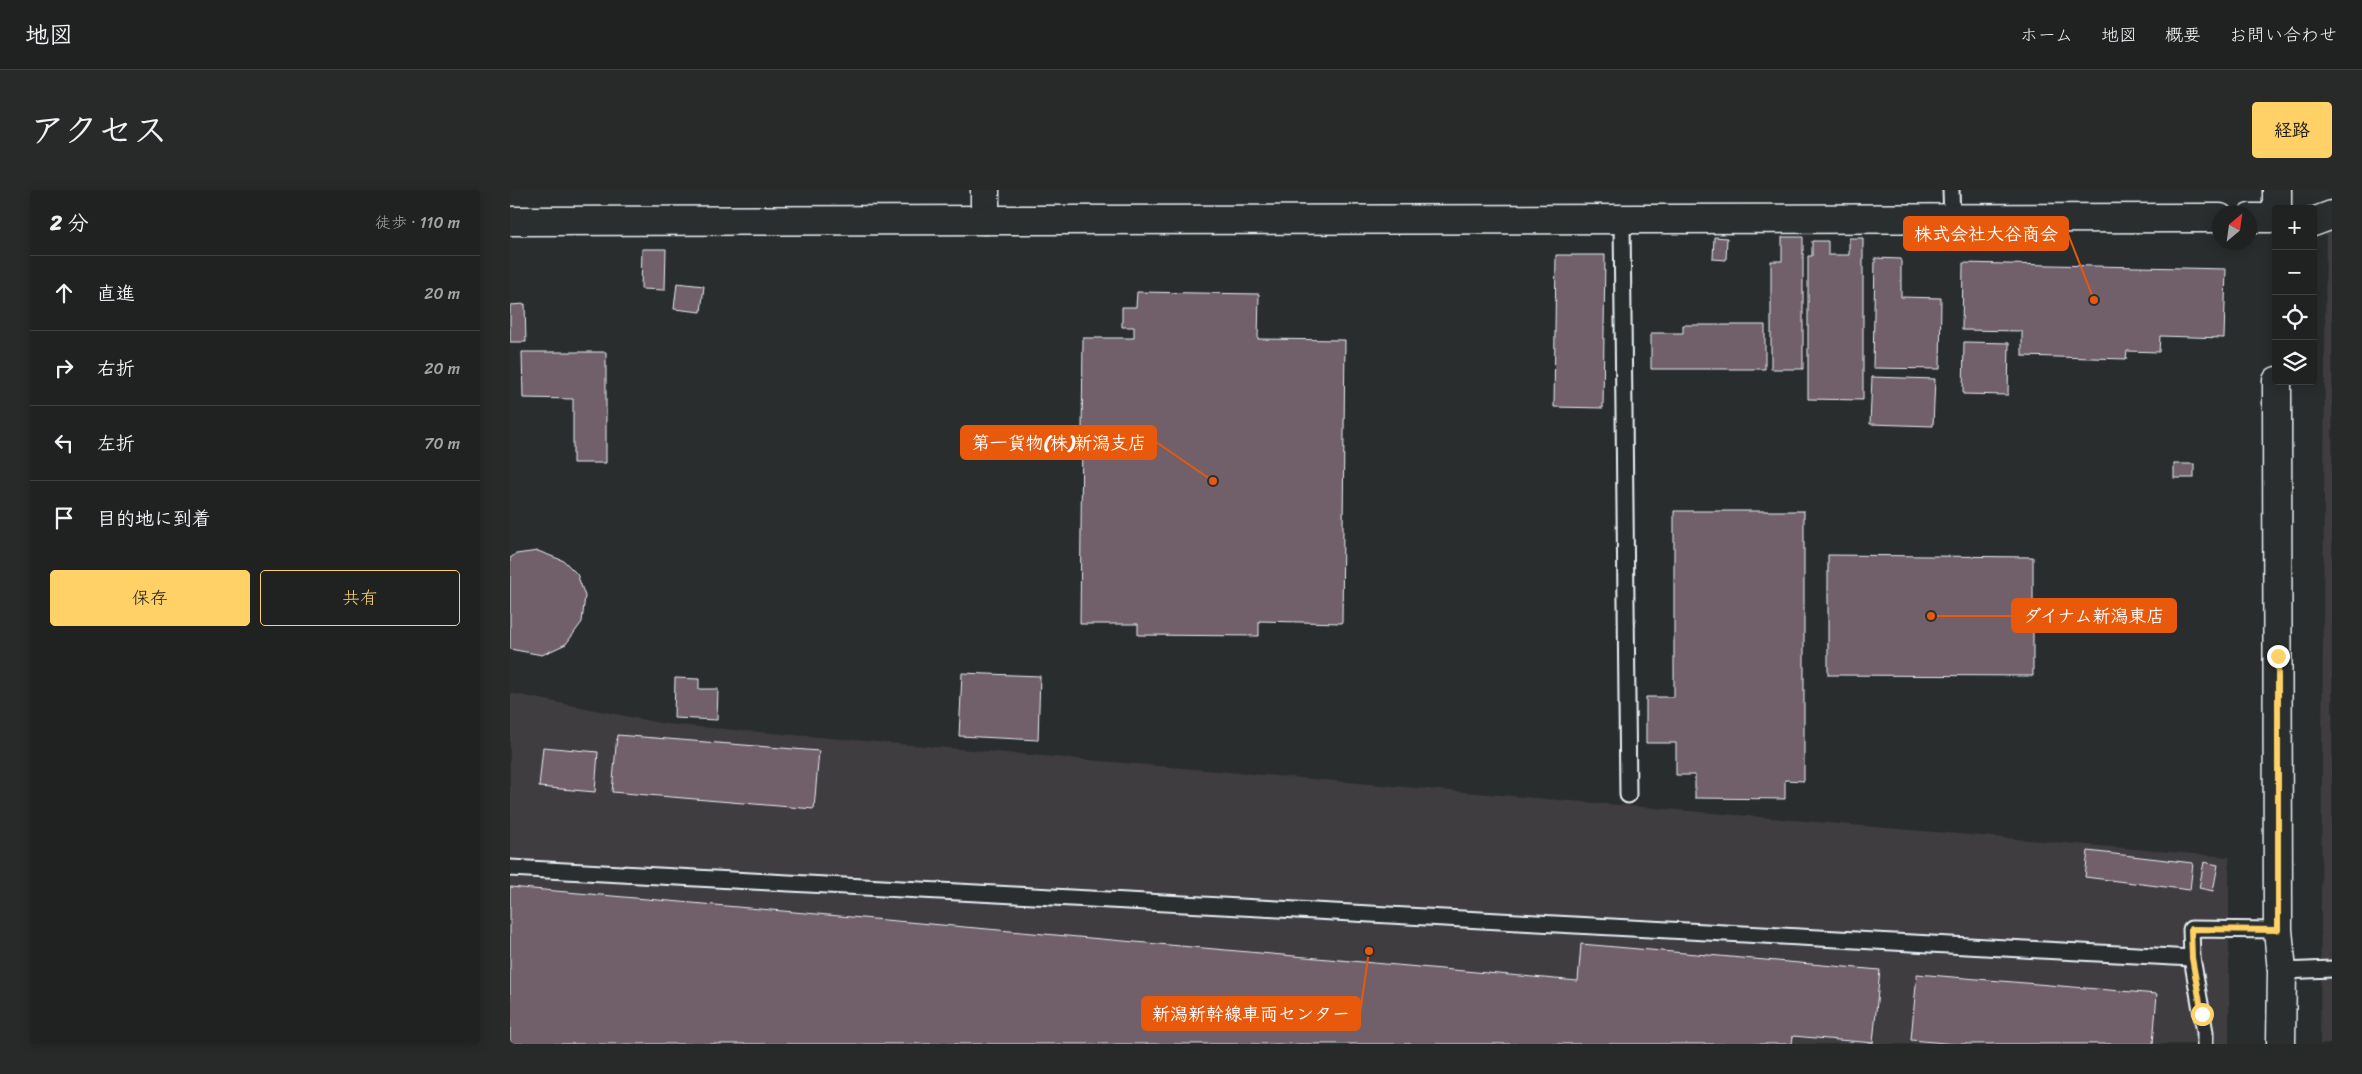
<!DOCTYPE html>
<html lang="ja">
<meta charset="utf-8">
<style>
:root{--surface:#202222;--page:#282a2a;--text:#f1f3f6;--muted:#a2a4a5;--line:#3d3f40;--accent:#ffd166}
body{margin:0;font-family:Sriracha,"Klee One",sans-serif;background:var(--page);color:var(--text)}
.controls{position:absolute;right:15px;top:15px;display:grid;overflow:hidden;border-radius:5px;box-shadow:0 2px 12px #0003}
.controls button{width:45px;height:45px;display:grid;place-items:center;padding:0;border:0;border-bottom:1px solid var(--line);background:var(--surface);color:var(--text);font:25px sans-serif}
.compass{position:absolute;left:1702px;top:15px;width:45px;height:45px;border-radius:50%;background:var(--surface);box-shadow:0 2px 12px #0003;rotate:29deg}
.stop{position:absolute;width:15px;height:15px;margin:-11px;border:4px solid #ffd166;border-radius:50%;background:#fff}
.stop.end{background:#ffd166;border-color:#fff;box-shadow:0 1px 5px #0008}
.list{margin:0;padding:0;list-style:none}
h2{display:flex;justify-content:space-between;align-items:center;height:65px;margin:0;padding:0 20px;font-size:21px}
h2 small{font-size:16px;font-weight:400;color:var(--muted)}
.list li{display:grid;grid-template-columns:32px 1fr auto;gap:15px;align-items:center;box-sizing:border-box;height:75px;padding:0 20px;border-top:1px solid var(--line)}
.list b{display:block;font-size:19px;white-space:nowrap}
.list em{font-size:16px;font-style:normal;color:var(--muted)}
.actions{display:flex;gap:10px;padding:15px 20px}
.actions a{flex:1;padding:11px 0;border:1px solid var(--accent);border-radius:5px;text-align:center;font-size:18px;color:var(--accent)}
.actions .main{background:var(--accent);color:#111}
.icon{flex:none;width:28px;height:28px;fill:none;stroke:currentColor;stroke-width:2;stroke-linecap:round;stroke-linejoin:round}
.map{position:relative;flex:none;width:1822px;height:854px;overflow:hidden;border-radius:5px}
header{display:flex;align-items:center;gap:30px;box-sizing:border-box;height:70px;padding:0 25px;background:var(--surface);border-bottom:1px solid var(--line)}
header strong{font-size:24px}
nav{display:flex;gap:28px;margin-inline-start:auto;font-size:18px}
.intro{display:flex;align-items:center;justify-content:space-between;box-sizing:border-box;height:120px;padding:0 30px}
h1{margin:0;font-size:35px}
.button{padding:12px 22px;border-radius:5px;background:var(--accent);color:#111;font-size:18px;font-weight:700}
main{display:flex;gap:30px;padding:0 30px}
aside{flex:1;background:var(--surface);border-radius:5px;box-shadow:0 2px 12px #0003}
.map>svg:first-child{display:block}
.built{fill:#3f3c40}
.building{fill:#71606b;stroke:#e8f1f8}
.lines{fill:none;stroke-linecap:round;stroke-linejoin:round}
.lane-casing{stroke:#e8f1f8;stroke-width:19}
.street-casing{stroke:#e8f1f8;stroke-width:31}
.secondary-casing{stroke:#e8f1f8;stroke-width:31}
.lane{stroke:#2a2d2e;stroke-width:15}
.street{stroke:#2a2d2e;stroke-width:28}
.secondary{stroke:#2a2d2e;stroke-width:28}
.route{stroke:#ffd166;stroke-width:6}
.leader{fill:none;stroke:#e8590c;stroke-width:2}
.callout-dot{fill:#e8590c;stroke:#2a2d2e;stroke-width:2}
.callout{fill:#e8590c;stroke:#e8590c;stroke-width:2}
.callout-label{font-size:18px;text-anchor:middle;font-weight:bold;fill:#fff}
</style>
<header>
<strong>地図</strong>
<nav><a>ホーム</a><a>地図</a><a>概要</a><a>お問い合わせ</a></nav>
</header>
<div class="intro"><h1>アクセス</h1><a class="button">経路</a></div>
<main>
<aside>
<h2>2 分<small>徒歩 · 110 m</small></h2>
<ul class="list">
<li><svg class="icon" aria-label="ahead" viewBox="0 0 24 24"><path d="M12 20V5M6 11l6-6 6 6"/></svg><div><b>直進</b></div><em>20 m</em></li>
<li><svg class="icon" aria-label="right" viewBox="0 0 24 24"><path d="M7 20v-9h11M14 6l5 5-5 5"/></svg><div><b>右折</b></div><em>20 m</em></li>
<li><svg class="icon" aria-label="left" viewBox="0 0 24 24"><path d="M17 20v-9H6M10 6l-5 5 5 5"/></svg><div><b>左折</b></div><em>70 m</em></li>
<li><svg class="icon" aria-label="arrive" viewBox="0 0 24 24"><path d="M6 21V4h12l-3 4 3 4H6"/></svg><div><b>目的地に到着</b></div></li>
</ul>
<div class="actions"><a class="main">保存</a><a>共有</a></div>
</aside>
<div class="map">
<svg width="1822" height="854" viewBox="0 0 1822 854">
<rect width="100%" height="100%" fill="#2a2d2e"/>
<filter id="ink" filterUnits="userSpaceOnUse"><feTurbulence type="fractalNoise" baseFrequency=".02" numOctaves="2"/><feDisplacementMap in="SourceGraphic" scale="10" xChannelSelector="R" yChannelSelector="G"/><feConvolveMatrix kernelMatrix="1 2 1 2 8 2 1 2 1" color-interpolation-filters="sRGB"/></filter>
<g filter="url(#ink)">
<g class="built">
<polygon points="1822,28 1822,854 1810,854 1816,29"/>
<polygon points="0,503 155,534 1719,667 1719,854 0,854"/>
</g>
<g class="building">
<polygon points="1204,47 1217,48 1216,70 1203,69"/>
<polygon points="1272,47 1293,47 1293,179 1261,179 1261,71 1272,71"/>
<polygon points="1339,48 1353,48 1353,210 1298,209 1298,66 1302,66 1302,51 1318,51 1318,65 1339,65"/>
<polygon points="132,59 156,59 155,100 131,99"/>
<polygon points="1046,65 1095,65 1093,218 1044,217"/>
<polygon points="1365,68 1391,69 1391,107 1431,108 1430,179 1363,178"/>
<polygon points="1453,73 1716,79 1714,148 1650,146 1649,162 1617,161 1616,169 1512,166 1512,141 1452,140"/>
<polygon points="167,93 194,96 191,122 164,119"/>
<polygon points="627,102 749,104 748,149 835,150 832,433 749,431 749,446 628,445 628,434 570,434 573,148 624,148 624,137 612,137 612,117 626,117"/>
<polygon points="15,114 16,152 0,152 0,115"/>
<polygon points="1173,135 1255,135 1255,179 1141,179 1141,143 1173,143"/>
<polygon points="1454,152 1499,153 1498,205 1453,204"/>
<polygon points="12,162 96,162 96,273 63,273 63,209 13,208"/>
<polygon points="1362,187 1425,189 1423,236 1360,234"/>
<rect x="1664" y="274" width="20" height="14"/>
<polygon points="1164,321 1294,321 1294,591 1275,590 1275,609 1185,608 1185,585 1166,585 1166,553 1136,553 1136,507 1164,507"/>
<polygon points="28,361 54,371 67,384 75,406 72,432 56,454 32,465 0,459 0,368 6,364"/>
<polygon points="1318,365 1523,367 1523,486 1318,485"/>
<polygon points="452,483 530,486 528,550 449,546"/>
<polygon points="165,488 189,489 189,499 208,499 207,530 164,528"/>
<polygon points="107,545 309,561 304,619 102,602"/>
<polygon points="33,557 88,562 85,602 29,597"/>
<polygon points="1578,661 1683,673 1680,700 1575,687"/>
<polygon points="1694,672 1708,675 1703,701 1689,698"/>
<polygon points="0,697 1068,791 1071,754 1370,780 1363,853 1283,846 1282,854 0,854"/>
<polygon points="1407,784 1647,804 1643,854 1445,854 1401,850"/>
</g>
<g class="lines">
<defs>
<g id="lane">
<polyline points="1441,0 1442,28"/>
<polyline points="1112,29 1118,605"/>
<polyline points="0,678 1682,768"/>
<polyline points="1772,781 1822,779"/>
<polyline points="1695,854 1695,842 1682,768 1681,739 1768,740"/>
</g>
<g id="street">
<polyline points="475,30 475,0"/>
<polyline points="1803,32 1822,25"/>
</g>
<g id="secondary">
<polyline points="1767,0 1767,19"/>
<polyline points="1740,28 1766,28"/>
<polyline points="0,31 1710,28"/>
<polyline points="1767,191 1768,740 1772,781 1771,854"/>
</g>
</defs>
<use href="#lane" class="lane-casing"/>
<use href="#street" class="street-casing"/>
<use href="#secondary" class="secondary-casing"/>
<use href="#lane" class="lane"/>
<use href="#street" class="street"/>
<use href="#secondary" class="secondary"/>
</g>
</g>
<g class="lines" filter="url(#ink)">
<polyline class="route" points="1692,824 1682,768 1681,739 1768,740 1768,466"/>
</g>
<path class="leader" d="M1584 110L1558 44M703 291L646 252M1421 426L1502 426M859 761L850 823"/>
<g class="callout-dot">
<circle cx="1584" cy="110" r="5"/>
<circle cx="703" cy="291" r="5"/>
<circle cx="1421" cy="426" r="5"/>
<circle cx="859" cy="761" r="5"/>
</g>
<g class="callout">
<rect x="1394" y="27" width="164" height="33" rx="5"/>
<rect x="451" y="236" width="195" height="33" rx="5"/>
<rect x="1502" y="409" width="164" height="33" rx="5"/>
<rect x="632" y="807" width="218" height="33" rx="5"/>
</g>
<g class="callout-label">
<text x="1476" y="50">株式会社大谷商会</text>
<text x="549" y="259">第一貨物(株)新潟支店</text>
<text x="1584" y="432">ダイナム新潟東店</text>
<text x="741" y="830">新潟新幹線車両センター</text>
</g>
</svg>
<div class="controls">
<button>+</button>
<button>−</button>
<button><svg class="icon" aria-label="locate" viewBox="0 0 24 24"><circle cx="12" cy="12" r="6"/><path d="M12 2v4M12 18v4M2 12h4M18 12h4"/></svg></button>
<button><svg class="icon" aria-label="layers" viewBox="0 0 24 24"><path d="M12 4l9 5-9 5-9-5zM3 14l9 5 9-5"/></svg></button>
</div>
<svg class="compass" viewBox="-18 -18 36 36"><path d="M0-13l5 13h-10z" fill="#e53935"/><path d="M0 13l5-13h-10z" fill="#a2a4a5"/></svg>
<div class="stop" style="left:1692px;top:824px"></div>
<div class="stop end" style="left:1768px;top:466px"></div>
</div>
</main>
